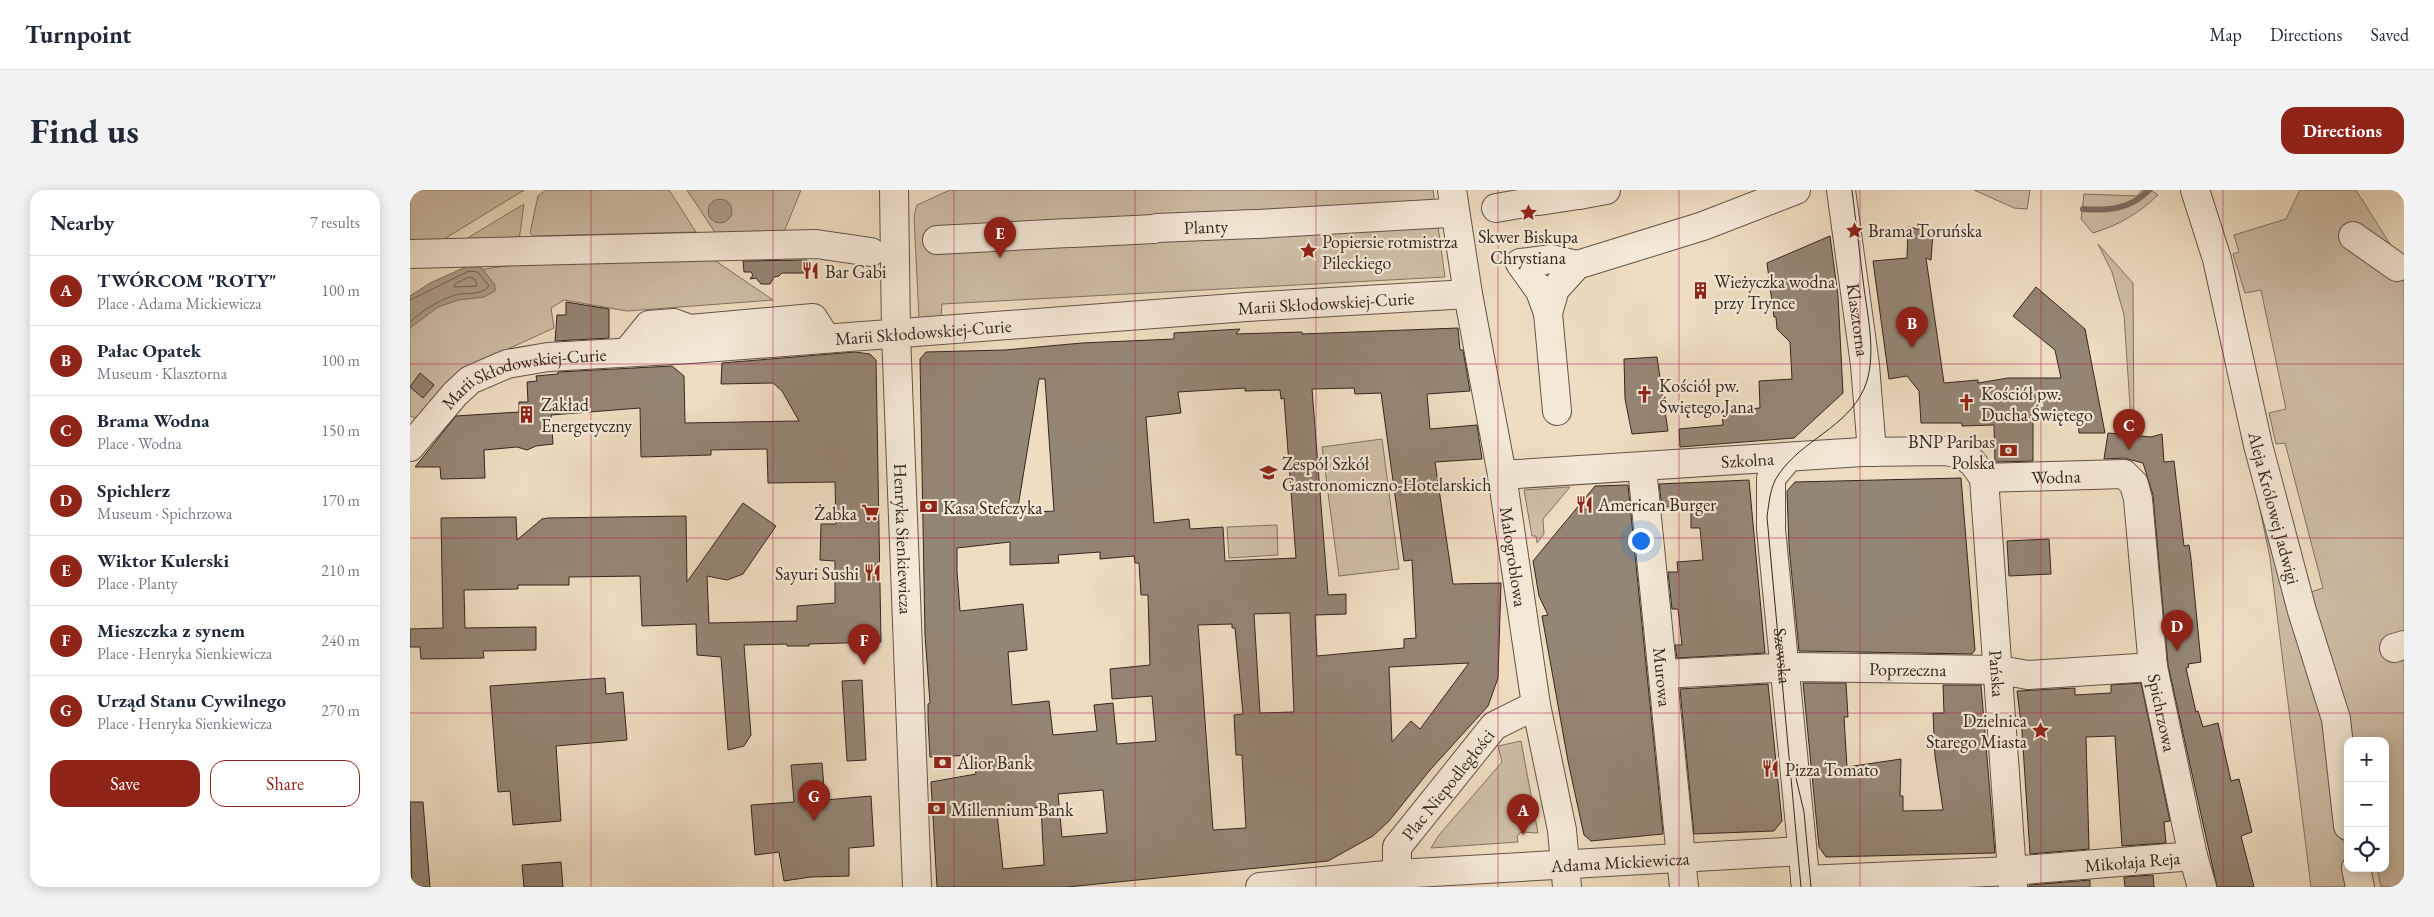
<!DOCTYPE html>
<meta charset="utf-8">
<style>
:root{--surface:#fff;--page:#f2f2f3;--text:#1f2937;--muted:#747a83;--line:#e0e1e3;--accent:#8f2418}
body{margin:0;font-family:"EB Garamond",serif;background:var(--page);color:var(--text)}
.controls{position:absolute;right:15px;bottom:15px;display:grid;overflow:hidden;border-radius:10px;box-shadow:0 2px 12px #0003}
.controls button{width:45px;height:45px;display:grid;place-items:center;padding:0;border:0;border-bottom:1px solid var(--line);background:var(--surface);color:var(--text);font:25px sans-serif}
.you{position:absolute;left:1230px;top:350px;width:18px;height:18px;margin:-12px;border:4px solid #fff;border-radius:50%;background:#1a73e8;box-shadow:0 0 0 8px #1a73e833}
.badge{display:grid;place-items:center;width:32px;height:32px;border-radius:50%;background:var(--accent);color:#fff;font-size:16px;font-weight:700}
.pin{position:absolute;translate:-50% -41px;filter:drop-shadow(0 1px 2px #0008)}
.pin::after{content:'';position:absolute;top:26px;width:18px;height:15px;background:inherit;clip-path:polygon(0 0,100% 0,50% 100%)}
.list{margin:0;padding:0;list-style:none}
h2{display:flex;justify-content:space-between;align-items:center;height:65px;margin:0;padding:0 20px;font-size:21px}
h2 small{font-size:16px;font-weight:400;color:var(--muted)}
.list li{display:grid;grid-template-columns:32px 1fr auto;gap:15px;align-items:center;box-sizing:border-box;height:70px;padding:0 20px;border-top:1px solid var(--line)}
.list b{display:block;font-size:19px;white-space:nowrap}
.list p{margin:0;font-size:16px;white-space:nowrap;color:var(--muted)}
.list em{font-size:16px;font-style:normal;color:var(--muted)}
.actions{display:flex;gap:10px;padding:15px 20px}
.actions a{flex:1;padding:11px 0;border:1px solid var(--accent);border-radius:15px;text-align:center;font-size:18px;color:var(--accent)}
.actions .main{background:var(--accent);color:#fff}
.icon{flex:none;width:28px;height:28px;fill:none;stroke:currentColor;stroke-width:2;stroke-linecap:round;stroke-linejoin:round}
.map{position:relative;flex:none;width:1994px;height:697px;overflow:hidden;border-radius:15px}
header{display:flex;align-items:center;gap:30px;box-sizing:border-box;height:70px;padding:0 25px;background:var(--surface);border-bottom:1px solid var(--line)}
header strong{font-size:24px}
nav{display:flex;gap:28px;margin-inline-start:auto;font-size:18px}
.intro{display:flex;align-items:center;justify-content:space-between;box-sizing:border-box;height:120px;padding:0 30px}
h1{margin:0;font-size:35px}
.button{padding:12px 22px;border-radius:15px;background:var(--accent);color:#fff;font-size:18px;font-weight:700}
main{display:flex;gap:30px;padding:0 30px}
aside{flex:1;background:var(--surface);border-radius:15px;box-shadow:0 2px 12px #0003}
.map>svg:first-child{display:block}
.green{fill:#cebea6;stroke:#807363}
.water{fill:#ae9f8a;stroke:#7c6f60}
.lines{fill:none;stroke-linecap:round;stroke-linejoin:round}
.shore{stroke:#706455;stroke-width:1}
.stream{stroke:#7c6f60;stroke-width:6}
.building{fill:#948674;stroke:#322820;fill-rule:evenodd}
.minor-casing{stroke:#615548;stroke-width:30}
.minor{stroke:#f4e9d7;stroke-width:28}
.tram{stroke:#322820;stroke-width:1}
.grid{fill:none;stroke:#c2185b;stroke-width:1;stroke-opacity:0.55}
.labels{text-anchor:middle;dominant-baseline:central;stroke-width:4.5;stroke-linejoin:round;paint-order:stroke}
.street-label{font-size:18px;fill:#322820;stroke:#f4e9d7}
.poi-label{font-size:18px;fill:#322820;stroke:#f4e9d7;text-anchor:start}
</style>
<header>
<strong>Turnpoint</strong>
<nav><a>Map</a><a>Directions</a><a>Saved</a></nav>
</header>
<div class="intro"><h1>Find us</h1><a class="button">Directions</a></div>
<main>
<aside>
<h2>Nearby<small>7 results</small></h2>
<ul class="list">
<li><span class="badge">A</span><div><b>TWÓRCOM &quot;ROTY&quot;</b><p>Place · Adama Mickiewicza</p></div><em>100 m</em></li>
<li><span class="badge">B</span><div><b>Pałac Opatek</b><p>Museum · Klasztorna</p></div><em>100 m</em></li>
<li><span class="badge">C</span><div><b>Brama Wodna</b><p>Place · Wodna</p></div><em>150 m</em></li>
<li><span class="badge">D</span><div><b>Spichlerz</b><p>Museum · Spichrzowa</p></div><em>170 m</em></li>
<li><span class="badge">E</span><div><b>Wiktor Kulerski</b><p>Place · Planty</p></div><em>210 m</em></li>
<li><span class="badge">F</span><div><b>Mieszczka z synem</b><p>Place · Henryka Sienkiewicza</p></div><em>240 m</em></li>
<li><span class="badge">G</span><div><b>Urząd Stanu Cywilnego</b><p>Place · Henryka Sienkiewicza</p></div><em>270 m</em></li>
</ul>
<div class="actions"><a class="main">Save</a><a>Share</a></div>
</aside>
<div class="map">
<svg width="1994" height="697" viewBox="0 0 1994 697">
<rect width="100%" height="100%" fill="#eeddc1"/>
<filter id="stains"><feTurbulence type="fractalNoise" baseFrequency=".004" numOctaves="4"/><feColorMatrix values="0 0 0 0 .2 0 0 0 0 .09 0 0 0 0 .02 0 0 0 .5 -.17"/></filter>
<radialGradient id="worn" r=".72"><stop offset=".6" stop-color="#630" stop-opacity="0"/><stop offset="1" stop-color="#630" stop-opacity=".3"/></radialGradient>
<g class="green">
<polygon points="0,0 114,0 31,51 0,52"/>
<polygon points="136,0 259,0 286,42 124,46 120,43 128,6"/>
<polygon points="277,0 391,0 374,42 306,44"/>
<polygon points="540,0 1023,0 1035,87 532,114 531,128 509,129 504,26 507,15"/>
<polygon points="1564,0 1620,0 1617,19 1604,18"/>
<path d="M1732 0H1741L1748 5C1728 24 1709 35 1683 43L1671 29 1674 4 1727 6Z"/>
<polygon points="1890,0 1946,0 1980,54 1994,85 1994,697 1971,697 1967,678 1975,678 1975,551 1941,551 1898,403 1913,398 1875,253 1866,254 1859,223 1876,219 1851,100 1835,103 1823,64 1829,62 1824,45 1876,29"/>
<polygon points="114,14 109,50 56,49"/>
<polygon points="1688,54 1723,93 1724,246 1722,246 1714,125 1702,82"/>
<polygon points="297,65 363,110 217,121 154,110 141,118 144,138 98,159 36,198 8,229 0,226 0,106 2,105 47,83 103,75"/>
<polygon points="972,249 989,379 929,386 912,257"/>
<polygon points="1840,271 1914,509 1938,678 1943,697 1901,697 1860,368"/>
<polygon points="1160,297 1133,329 1134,344 1127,353 1126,346 1122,346 1114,300"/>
<polygon points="867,335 868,365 819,368 817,337"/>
<polygon points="1111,551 1128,643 1111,642 1107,646 1108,652 1021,658 1029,645 1092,572 1088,556"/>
</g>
<g class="water">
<circle cx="310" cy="21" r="12"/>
<polygon points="58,76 71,77 85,95 85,101 74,107 48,110 28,117 0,138 0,106 20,93"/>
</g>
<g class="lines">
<g class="shore">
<polygon points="60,87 65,89 67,96 44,97 45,94"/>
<path d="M0 110 59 81 68 82 79 96C72 106 56 102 45 105 28 111 13 120 0 132"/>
</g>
<path class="stream" d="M1673 19C1699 21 1721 19 1739 0"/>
</g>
<g class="building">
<polygon points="1498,37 1523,42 1521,70 1516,68 1534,193 1568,190 1568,193 1598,188 1651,188 1645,160 1603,126 1626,97 1675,139 1695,243 1669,243 1668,229 1623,230 1623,271 1585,272 1584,235 1552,236 1552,233 1511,233 1509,201 1497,186 1479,189 1463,71 1497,68"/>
<polygon points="1420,46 1428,106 1433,203 1384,248 1270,257 1269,239 1313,235 1312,221 1350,218 1349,191 1382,189 1380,152 1367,139 1366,127 1364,127 1357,73"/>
<polygon points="397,70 398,83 372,83 369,86 364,87 360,94 351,94 346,88 340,89 343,85 341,82 334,82 333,71"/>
<polygon points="156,112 199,119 199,148 145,151 147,125 156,125"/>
<path d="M1048 138 1050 160H1053L1060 201 1017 204 1020 239 1067 235 1072 269 1025 272 1043 394 1091 393 1088 488 1078 516 1020 580 979 631 963 646 918 671 657 697H527L521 592 566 584 564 565 520 567 518 530V514L520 513 515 445 510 169 516 162 595 160 672 153 764 149V143L830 139 826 144 892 142V144ZM629 189H635L644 321 607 323ZM835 198V201L870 200 871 209 874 208 886 368 815 371 813 337 780 339 779 329 744 333 736 227 771 223 768 202ZM944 198 945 204 971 203 994 371 1002 370 1006 448 994 449V458L907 466 905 425 936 424V404L918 405 902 199ZM600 352V375L649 373 648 365 690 362V369L724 366 725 373H729L731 405H738L740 475 700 479 702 509 742 506 746 551 707 554 703 513 684 515 687 541 643 545 639 511 602 515 598 462 617 460 613 414 550 421 547 381V358ZM880 423 884 522 850 523 844 424ZM822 434V438H825L833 524 824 525 826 565H832L836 638 803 640 788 435ZM1059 473 1010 539 1001 531 982 552 979 477ZM693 600 697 643 652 647 648 604ZM631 617 634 675 593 679 587 623Z"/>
<polygon points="445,162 460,164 466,170 471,452 399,454 399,456 377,456 377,454 334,455 341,545 334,556 318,560 311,467 287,465 286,434 232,436 230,386 159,387 159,395 108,395 108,399 54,400 55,438 126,437 126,460 73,461 74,468 11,469 10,457 0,457 0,439 33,438 31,328 106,327 107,350 132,329 138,328 276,326 277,392 333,313 366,336 333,384 317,390 297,386 299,433 387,431 387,416 425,413 425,371 410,370 411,334 426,334 425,292 358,293 357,259 301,260 301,265 231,267 230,218 141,225 143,254 126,256 117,260 107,257 74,260 75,288 31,289 30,277 5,277 46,226 109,222 109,212 118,212 117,192 127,191 126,186 148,184 148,182 262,176 274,186 275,233 389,231 372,201 363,193 311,194 312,173"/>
<polygon points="1247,167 1258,241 1222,244 1215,209 1214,169"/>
<polygon points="10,183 24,195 13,208 0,197"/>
<polygon points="1698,243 1741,247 1752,244 1754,272 1764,271 1774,356 1779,355 1781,369 1791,472 1778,474 1779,477 1776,478 1786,522 1788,521 1793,537 1808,533 1821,591 1829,589 1842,642 1831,646 1844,697 1807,697 1758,475 1743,305 1733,273 1714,268 1694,269"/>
<polygon points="1551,288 1565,460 1562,464 1389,461 1379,356 1377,301 1385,292"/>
<polygon points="1339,290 1355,463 1267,468 1265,455 1272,455 1268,419 1262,419 1258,382 1268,382 1267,372 1293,370 1290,338 1281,338 1281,316 1252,317 1249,294"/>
<polygon points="1218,295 1253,644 1181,651 1174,645 1158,571 1132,426 1138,425 1129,406 1123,371 1185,296"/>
<polygon points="1639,349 1641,384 1599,386 1597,351"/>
<polygon points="195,488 196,504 213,502 217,550 146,556 151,631 103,635 100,601 88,602 80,496"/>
<polygon points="452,490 456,570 437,571 432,491"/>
<polygon points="1393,493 1436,493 1438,527 1434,527 1437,577 1491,569 1490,606 1493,606 1493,621 1533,620 1525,566 1523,523 1534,523 1533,495 1571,495 1585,663 1416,667 1409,657"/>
<polygon points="1731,493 1760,631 1754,632 1756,653 1712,656 1705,546 1676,547 1679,659 1620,664 1612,541 1607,501 1665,498 1665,505 1701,503 1701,495"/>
<polygon points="1358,494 1372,631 1364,641 1284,644 1270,499"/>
<polygon points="412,573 415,610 461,606 464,656 439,658 439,686 400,687 374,691 369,662 345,665 341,615 384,612 381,575"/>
<polygon points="0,612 13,612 20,697 2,697"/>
<polygon points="151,672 153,697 114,697 112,675"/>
<polygon points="1743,685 1744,697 1715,697 1714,687"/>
<polygon points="1680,690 1680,697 1618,697 1620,695"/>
</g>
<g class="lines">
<defs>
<g id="minor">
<path id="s1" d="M484 0 486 143 507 697"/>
<path id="s2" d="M1042 0 1058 104 1092 285 1126 515 1152 640 1157 697"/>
<path id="s3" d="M1431 0 1455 175 1462 262"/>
<path id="s4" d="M1785 0 1807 69 1848 255 1892 421 1926 529 1938 636"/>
<polyline points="1169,5 1196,0"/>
<polyline points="1129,11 1168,5"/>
<polyline points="1086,18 1121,12"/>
<polyline points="848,34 1038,23"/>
<path id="s5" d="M747 38 844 34"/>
<polyline points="663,43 744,39"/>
<polyline points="1943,46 1987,77"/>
<polyline points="527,50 658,43"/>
<polyline points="0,64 406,54 461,62"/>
<polyline points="1138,123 1130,101 1110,73 1142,69 1167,75"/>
<polyline points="217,162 239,135 264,133 280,139 403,128 416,148"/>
<polyline points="1147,221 1138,123 1145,99 1167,75 1293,36 1386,0"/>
<path id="s6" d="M0 257 45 204 60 190 97 174 138 167 281 159 837 117 1058 104"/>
<path id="s7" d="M1379 267 1361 288V339L1396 697"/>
<path id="s8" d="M1232 278 1274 697"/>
<path id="s9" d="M1092 285 1452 262 1536 261 1553 265 1563 273 1574 288"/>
<path id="s10" d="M1574 288 1714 284 1724 294 1728 309 1743 477 1783 666 1792 697"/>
<path id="s11" d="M1574 288 1603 697"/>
<polyline points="1984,458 1994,455"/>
<path id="s12" d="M1253 484 1385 477 1589 480 1618 485 1743 477"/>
<polyline points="1946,678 1950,697"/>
<path id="s13" d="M1395 690 1601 681 1783 666"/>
<path id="s14" d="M850 697 987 684 1392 661"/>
<path id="s15" d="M991 697 987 684V657L1084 536 1126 515"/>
</g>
</defs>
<use href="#minor" class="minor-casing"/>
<use href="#minor" class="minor"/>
<g class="tram">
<polyline points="1386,588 1394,622 1401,697"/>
<path d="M1391 697 1357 327C1359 313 1360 296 1369 284 1392 250 1436 238 1454 199 1468 166 1457 125 1453 90 1449 60 1446 30 1442 0"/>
</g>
</g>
<path class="grid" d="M181 0V697M363 0V697M544 0V697M725 0V697M906 0V697M1088 0V697M1269 0V697M1450 0V697M1631 0V697M1813 0V697M0 174H1994M0 348H1994M0 523H1994"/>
<defs>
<symbol id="sight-bare" viewBox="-9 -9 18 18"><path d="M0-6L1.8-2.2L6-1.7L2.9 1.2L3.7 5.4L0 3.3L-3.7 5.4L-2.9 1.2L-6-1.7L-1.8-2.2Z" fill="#8f2418" stroke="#f4e9d7" stroke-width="2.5" paint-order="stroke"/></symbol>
<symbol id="restaurant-bare" viewBox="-9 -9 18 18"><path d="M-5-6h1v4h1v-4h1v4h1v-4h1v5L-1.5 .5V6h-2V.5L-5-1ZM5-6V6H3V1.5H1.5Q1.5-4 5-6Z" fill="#8f2418" stroke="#f4e9d7" stroke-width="2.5" paint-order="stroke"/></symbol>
<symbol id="building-bare" viewBox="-9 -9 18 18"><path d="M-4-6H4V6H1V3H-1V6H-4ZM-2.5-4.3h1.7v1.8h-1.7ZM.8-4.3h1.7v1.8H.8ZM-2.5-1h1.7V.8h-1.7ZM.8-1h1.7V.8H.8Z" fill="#8f2418" stroke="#f4e9d7" stroke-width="2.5" paint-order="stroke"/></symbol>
<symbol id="church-bare" viewBox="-9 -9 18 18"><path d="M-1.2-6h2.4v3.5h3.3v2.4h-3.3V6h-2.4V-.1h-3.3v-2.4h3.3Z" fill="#8f2418" stroke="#f4e9d7" stroke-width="2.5" paint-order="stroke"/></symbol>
<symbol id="bank-bare" viewBox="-9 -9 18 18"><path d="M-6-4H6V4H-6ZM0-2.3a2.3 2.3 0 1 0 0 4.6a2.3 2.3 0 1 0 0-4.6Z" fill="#8f2418" stroke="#f4e9d7" stroke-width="2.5" paint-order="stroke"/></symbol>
<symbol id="school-bare" viewBox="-9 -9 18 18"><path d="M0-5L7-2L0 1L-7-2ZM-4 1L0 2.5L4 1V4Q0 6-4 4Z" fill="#8f2418" stroke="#f4e9d7" stroke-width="2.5" paint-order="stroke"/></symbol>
<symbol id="supermarket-bare" viewBox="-9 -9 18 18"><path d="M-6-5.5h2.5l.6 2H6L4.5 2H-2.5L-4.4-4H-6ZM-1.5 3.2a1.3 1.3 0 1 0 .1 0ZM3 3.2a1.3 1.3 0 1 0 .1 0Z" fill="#8f2418" stroke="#f4e9d7" stroke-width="2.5" paint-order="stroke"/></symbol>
</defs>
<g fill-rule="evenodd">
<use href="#sight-bare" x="1106" y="10" width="25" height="25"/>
<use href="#sight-bare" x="1432" y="28" width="25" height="25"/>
<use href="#sight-bare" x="886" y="48" width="25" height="25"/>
<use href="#restaurant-bare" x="388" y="68" width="25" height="25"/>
<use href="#building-bare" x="1278" y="88" width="25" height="25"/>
<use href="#church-bare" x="1222" y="192" width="25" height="25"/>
<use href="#church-bare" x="1544" y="200" width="25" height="25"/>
<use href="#building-bare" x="104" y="212" width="25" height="25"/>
<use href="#bank-bare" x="1586" y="248" width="25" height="25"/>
<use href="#school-bare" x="846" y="270" width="25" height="25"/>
<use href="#restaurant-bare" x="1162" y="302" width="25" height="25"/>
<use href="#bank-bare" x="506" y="304" width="25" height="25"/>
<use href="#supermarket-bare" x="448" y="310" width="25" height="25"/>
<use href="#restaurant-bare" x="450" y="370" width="25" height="25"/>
<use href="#sight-bare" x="1618" y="528" width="25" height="25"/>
<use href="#bank-bare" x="520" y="560" width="25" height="25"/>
<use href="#restaurant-bare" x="1348" y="566" width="25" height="25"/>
<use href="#bank-bare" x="514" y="606" width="25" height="25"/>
</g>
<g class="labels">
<g class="street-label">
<text stroke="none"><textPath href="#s5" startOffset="49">Planty</textPath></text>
<text stroke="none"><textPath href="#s6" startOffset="952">Marii Skłodowskiej-Curie</textPath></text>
<text stroke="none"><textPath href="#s3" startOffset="131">Klasztorna</textPath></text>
<text stroke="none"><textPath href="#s6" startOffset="548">Marii Skłodowskiej-Curie</textPath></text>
<text stroke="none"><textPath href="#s6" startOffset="142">Marii Skłodowskiej-Curie</textPath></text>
<text stroke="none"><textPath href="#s9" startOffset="246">Szkolna</textPath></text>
<text stroke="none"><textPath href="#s10" startOffset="72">Wodna</textPath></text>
<text stroke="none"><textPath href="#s4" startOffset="328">Aleja Królowej Jadwigi</textPath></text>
<text stroke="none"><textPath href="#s1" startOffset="349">Henryka Sienkiewicza</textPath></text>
<text stroke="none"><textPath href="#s2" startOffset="372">Małogroblowa</textPath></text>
<text stroke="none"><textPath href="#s7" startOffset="206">Szewska</textPath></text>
<text stroke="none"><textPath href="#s12" startOffset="245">Poprzeczna</textPath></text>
<text stroke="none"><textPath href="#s11" startOffset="196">Pańska</textPath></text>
<text stroke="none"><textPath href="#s8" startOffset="210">Murowa</textPath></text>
<text stroke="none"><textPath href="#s10" startOffset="385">Spichrzowa</textPath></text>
<text stroke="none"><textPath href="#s15" startOffset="121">Plac Niepodległości</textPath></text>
<text stroke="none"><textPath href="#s14" startOffset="361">Adama Mickiewicza</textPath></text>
<text stroke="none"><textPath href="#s13" startOffset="328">Mikołaja Reja</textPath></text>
</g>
<g class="poi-label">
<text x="1458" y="40">Brama Toruńska</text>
<text x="1118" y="46" text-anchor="middle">Skwer Biskupa<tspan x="1118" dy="21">Chrystiana</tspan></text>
<text x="912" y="51">Popiersie rotmistrza<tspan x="912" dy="21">Pileckiego</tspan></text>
<text x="415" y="81">Bar Gabi</text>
<text x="1304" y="91">Wieżyczka wodna<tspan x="1304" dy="21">przy Trynce</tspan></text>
<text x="1249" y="195">Kościół pw.<tspan x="1249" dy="21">Świętego Jana</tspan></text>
<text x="1571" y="203">Kościół pw.<tspan x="1571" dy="21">Ducha Świętego</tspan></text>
<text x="131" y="214">Zakład<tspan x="131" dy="21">Energetyczny</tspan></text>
<text x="1585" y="251" text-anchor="end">BNP Paribas<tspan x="1585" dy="21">Polska</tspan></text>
<text x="872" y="273">Zespół Szkół<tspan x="872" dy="21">Gastronomiczno-Hotelarskich</tspan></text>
<text x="1188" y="314">American Burger</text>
<text x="533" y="317">Kasa Stefczyka</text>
<text x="447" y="323" text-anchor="end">Żabka</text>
<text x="449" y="383" text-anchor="end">Sayuri Sushi</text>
<text x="1617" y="530" text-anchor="end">Dzielnica<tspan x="1617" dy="21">Starego Miasta</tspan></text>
<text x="547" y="572">Alior Bank</text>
<text x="1375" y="579">Pizza Tomato</text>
<text x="541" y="619">Millennium Bank</text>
</g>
</g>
<rect width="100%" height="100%" filter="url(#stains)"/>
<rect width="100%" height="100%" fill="url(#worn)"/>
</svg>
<div class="controls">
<button>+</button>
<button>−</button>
<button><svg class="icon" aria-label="locate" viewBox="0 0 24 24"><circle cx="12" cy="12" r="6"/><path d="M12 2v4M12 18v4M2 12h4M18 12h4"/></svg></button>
</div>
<div class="you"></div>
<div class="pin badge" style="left:1113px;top:645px">A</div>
<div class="pin badge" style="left:1502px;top:158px">B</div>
<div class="pin badge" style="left:1719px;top:260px">C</div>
<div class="pin badge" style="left:1767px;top:461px">D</div>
<div class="pin badge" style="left:590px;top:68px">E</div>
<div class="pin badge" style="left:454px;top:475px">F</div>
<div class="pin badge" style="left:404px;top:631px">G</div>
</div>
</main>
